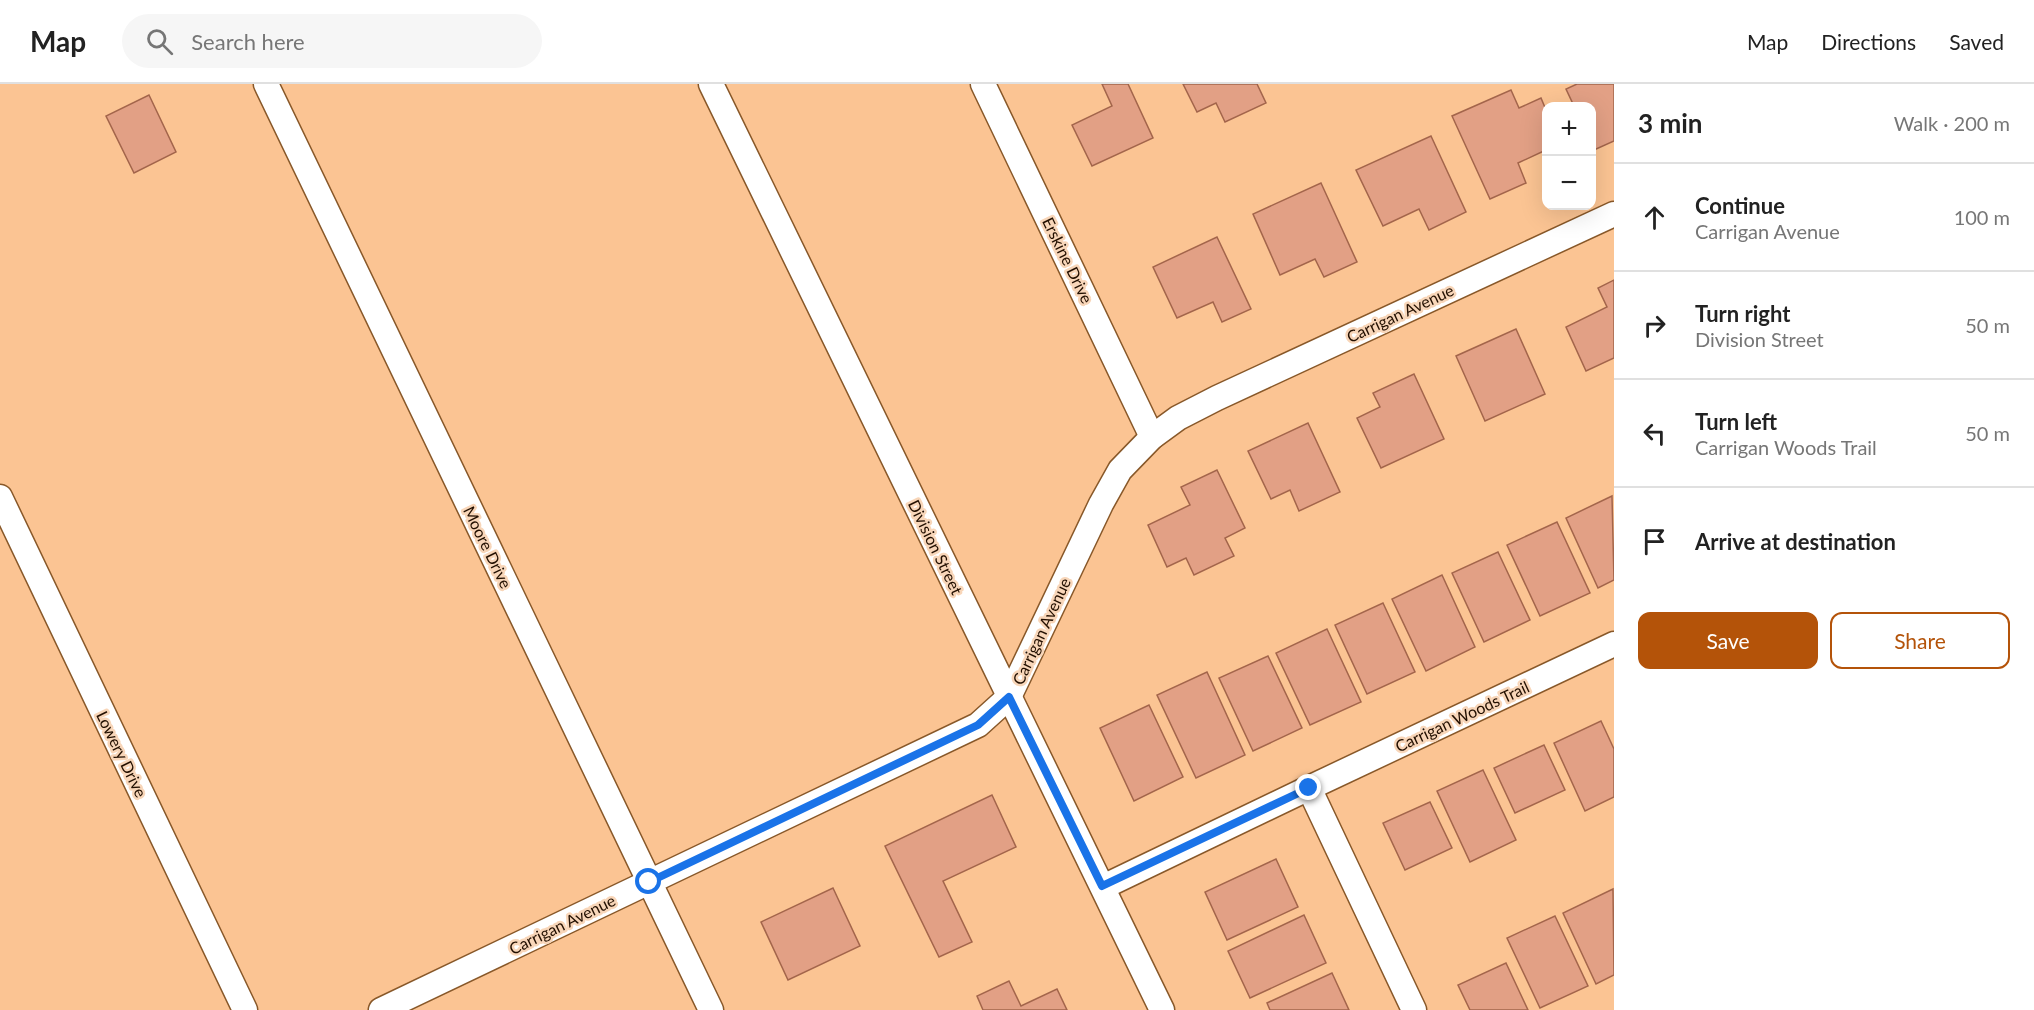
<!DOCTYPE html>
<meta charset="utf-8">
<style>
:root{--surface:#fff;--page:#f6f6f6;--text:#222;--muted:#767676;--line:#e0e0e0;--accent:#b45309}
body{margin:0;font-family:Lato,sans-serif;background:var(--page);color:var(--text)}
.controls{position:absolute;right:18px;top:18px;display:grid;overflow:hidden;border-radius:12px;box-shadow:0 6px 24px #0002}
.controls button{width:54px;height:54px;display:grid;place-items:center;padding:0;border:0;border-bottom:2px solid var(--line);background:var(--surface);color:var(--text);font:30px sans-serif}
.stop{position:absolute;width:18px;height:18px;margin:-14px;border:4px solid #1a73e8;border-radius:50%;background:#fff}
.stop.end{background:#1a73e8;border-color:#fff;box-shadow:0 2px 6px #0008}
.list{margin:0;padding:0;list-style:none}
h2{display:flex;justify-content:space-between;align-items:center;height:78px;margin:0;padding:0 24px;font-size:26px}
h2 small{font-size:20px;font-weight:400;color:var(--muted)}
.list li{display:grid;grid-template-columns:39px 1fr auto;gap:18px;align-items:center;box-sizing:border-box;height:108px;padding:0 24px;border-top:2px solid var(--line)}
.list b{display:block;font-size:22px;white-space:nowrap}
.list p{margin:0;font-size:20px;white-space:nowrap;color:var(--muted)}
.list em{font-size:20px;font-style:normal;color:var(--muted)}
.actions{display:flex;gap:12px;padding:18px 24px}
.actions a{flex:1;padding:14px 0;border:2px solid var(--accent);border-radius:12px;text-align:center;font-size:21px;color:var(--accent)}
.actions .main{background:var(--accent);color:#fff}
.icon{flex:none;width:33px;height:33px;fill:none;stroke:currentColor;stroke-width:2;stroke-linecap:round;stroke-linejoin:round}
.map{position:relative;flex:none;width:1614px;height:926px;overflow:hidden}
header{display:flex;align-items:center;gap:36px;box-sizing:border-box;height:84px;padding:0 30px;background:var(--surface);border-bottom:2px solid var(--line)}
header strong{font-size:28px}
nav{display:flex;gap:33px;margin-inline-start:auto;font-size:21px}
.search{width:420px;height:54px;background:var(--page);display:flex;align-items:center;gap:15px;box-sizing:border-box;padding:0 21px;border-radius:33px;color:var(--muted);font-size:22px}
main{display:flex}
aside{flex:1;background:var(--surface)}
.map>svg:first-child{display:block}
.building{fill:#e2a085;stroke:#a3654b;stroke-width:1.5}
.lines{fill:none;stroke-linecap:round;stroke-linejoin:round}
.minor-casing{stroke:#885829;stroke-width:27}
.minor{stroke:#fff;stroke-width:24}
.route{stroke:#1a73e8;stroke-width:8}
.labels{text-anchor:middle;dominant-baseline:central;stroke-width:5;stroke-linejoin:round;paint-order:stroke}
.street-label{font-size:16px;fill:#220f00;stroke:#f8d6b9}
</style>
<header>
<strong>Map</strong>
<div class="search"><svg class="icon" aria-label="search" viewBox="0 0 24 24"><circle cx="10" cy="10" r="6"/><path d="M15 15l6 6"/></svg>Search here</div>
<nav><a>Map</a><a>Directions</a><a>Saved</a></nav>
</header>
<main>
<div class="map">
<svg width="1614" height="926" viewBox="0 0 1614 926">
<rect width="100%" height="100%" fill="#fbc493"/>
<g class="building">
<polygon points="1102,0 1128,0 1153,54 1092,82 1072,41 1112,22"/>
<polygon points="1183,0 1257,0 1266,19 1225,38 1216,19 1197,28"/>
<polygon points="1577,0 1614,0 1614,57 1594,66 1592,61 1592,22 1574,22 1566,5"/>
<polygon points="1511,6 1519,24 1541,14 1546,26 1546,66 1518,79 1526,99 1490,115 1452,32"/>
<polygon points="149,11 176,68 134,89 106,32"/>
<polygon points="1431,52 1466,128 1429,146 1419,125 1383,142 1356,86"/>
<polygon points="1321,99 1357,178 1324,193 1315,175 1280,191 1253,130"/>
<polygon points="1217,153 1251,225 1222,238 1213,218 1177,234 1153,183"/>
<polygon points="1614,196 1614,274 1586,287 1566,243 1607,223 1598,204"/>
<polygon points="1516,245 1545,310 1485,337 1456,272"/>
<polygon points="1414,290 1444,355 1381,384 1357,334 1380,323 1373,309"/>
<polygon points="1308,339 1340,408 1299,427 1290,406 1271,415 1248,367"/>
<polygon points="1217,386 1245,444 1225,454 1234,472 1194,491 1186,474 1167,483 1148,441 1190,421 1181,403"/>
<polygon points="1612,412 1614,496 1598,504 1566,434"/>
<polygon points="1557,438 1590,509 1540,532 1507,461"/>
<polygon points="1498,468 1530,536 1484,558 1452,489"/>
<polygon points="1442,491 1475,563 1426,587 1392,515"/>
<polygon points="1383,519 1415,588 1367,610 1335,541"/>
<polygon points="1327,545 1361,618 1310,641 1276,569"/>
<polygon points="1268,572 1302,644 1253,667 1219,594"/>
<polygon points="1207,588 1245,671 1196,694 1157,611"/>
<polygon points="1149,621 1183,693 1134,717 1100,644"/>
<polygon points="1601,637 1614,665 1614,713 1585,727 1554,659"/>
<polygon points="1544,661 1565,706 1515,729 1494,684"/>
<polygon points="1483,686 1516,756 1470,778 1437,707"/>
<polygon points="992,711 1016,763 943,797 972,858 939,873 885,762"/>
<polygon points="1430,718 1452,764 1405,786 1383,739"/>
<polygon points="1276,775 1298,823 1227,856 1205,808"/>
<polygon points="833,804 860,862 788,896 761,838"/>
<polygon points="1613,805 1614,891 1596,900 1563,829"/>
<polygon points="1304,831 1326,879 1250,914 1228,867"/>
<polygon points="1555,832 1588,902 1540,924 1507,854"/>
<polygon points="1506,879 1528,926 1470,926 1458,901"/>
<polygon points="1332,889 1349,926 1270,926 1267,919"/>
<polygon points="1009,897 1021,922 1057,905 1067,926 983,926 977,912"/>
</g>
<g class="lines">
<defs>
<g id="minor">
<polyline points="266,0 711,926"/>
<polyline points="711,0 1162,926"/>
<polyline points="983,0 1152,353"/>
<polyline points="0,413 245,926"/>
<polyline points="1103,803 1309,704"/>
<polyline points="381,926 978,641 1009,613 1101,420 1120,386 1152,353 1178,334 1217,314 1614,130"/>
<polyline points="1414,926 1309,704 1614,560"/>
</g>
</defs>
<use href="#minor" class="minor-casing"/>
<use href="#minor" class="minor"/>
</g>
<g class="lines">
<polyline class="route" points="649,798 978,641 1009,613 1102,802 1309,704"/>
</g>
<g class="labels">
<g class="street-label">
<text transform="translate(1068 176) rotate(64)">Erskine Drive</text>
<text transform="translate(1400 229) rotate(-25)">Carrigan Avenue</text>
<text transform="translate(488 463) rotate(64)">Moore Drive</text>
<text transform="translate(936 463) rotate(64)">Division Street</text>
<text transform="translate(1041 547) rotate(-65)">Carrigan Avenue</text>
<text transform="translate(1462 632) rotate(-25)">Carrigan Woods Trail</text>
<text transform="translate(122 670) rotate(64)">Lowery Drive</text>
<text transform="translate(562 840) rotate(-26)">Carrigan Avenue</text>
</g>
</g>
</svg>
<div class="controls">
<button>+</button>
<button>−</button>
</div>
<div class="stop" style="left:649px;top:798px"></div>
<div class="stop end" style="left:1309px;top:704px"></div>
</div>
<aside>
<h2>3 min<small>Walk · 200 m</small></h2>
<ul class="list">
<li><svg class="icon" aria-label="ahead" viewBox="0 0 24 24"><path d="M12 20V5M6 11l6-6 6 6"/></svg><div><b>Continue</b><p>Carrigan Avenue</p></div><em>100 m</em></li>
<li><svg class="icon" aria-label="right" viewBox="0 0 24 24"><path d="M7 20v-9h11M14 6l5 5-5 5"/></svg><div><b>Turn right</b><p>Division Street</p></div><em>50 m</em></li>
<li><svg class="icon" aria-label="left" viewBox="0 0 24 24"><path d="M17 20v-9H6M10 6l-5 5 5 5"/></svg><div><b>Turn left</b><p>Carrigan Woods Trail</p></div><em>50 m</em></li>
<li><svg class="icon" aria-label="arrive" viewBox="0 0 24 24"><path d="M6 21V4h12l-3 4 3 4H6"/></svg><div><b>Arrive at destination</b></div></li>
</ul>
<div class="actions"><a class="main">Save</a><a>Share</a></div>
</aside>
</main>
